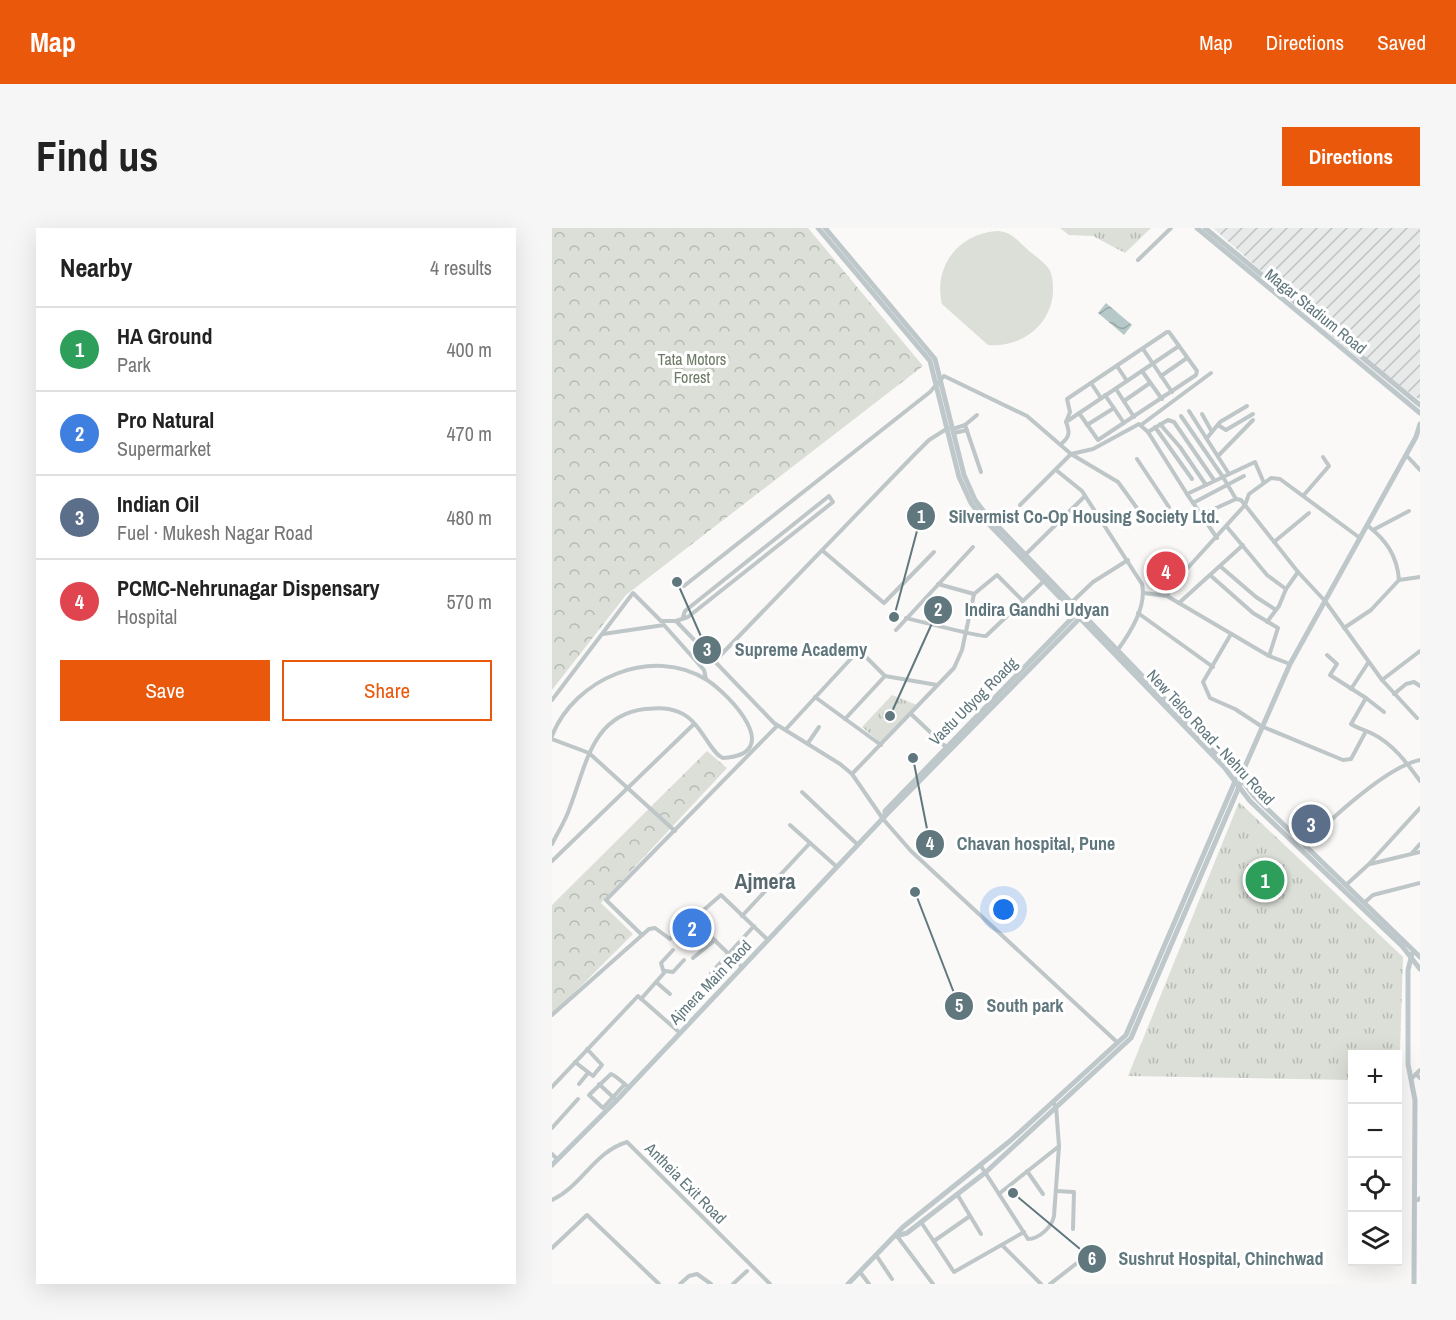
<!DOCTYPE html>
<meta charset="utf-8">
<style>
:root{--surface:#fff;--page:#f6f6f6;--text:#222;--muted:#767676;--line:#e0e0e0;--accent:#ea580c}
body{margin:0;font-family:"Archivo Narrow",sans-serif;background:var(--page);color:var(--text)}
.controls{position:absolute;right:18px;bottom:18px;display:grid;overflow:hidden;border-radius:0px;box-shadow:0 6px 24px #0002}
.controls button{width:54px;height:54px;display:grid;place-items:center;padding:0;border:0;border-bottom:2px solid var(--line);background:var(--surface);color:var(--text);font:30px sans-serif}
.you{position:absolute;left:452px;top:682px;width:21px;height:21px;margin:-15px;border:4px solid #fff;border-radius:50%;background:#1a73e8;box-shadow:0 0 0 9px #1a73e833}
.badge{display:grid;place-items:center;width:39px;height:39px;border-radius:50%;background:var(--accent);color:#fff;font-size:20px;font-weight:700}
.pin{position:absolute;translate:-50% -50%;border:3px solid #fff;box-shadow:0 2px 6px #0006}
.list{margin:0;padding:0;list-style:none}
h2{display:flex;justify-content:space-between;align-items:center;height:78px;margin:0;padding:0 24px;font-size:26px}
h2 small{font-size:20px;font-weight:400;color:var(--muted)}
.list li{display:grid;grid-template-columns:39px 1fr auto;gap:18px;align-items:center;box-sizing:border-box;height:84px;padding:0 24px;border-top:2px solid var(--line)}
.list b{display:block;font-size:22px;white-space:nowrap}
.list p{margin:0;font-size:20px;white-space:nowrap;color:var(--muted)}
.list em{font-size:20px;font-style:normal;color:var(--muted)}
.actions{display:flex;gap:12px;padding:18px 24px}
.actions a{flex:1;padding:14px 0;border:2px solid var(--accent);border-radius:0px;text-align:center;font-size:21px;color:var(--accent)}
.actions .main{background:var(--accent);color:#fff}
.icon{flex:none;width:33px;height:33px;fill:none;stroke:currentColor;stroke-width:2;stroke-linecap:round;stroke-linejoin:round}
.map{position:relative;flex:none;width:868px;height:1056px;overflow:hidden;border-radius:0px}
header{display:flex;align-items:center;gap:36px;box-sizing:border-box;height:84px;padding:0 30px;background:var(--accent);color:#fff}
header strong{font-size:28px}
nav{display:flex;gap:33px;margin-inline-start:auto;font-size:21px}
.intro{display:flex;align-items:center;justify-content:space-between;box-sizing:border-box;height:144px;padding:0 36px}
h1{margin:0;font-size:42px}
.button{padding:15px 27px;border-radius:0px;background:var(--accent);color:#fff;font-size:21px;font-weight:700}
main{display:flex;gap:36px;padding:0 36px}
aside{flex:1;background:var(--surface);border-radius:0px;box-shadow:0 6px 24px #0002}
.map>svg:first-child{display:block}
.industrial{fill:url(#industrial-furrows)}
.grass{fill:#dbdfd7}
.forest{fill:url(#forest-crowns)}
.park{fill:url(#park-tufts)}
.water{fill:url(#water-waves)}
.lines{fill:none;stroke-linecap:round;stroke-linejoin:round}
.street{stroke:#bec6c8;stroke-width:4}
.secondary{stroke:#bec7ca;stroke-width:5}
.labels{text-anchor:middle;dominant-baseline:central;stroke-width:6;stroke-linejoin:round;paint-order:stroke}
.street-label{font-size:16px;fill:#60777d;stroke:#fff}
.park-label{font-size:16px;fill:#6d7a64;stroke:#fff}
.district-label{font-size:22px;font-weight:bold;fill:#57696e;stroke:#fff}
.leader{fill:none;stroke:#60777d;stroke-width:2}
.callout-dot{fill:#60777d;stroke:#fff;stroke-width:2}
.mark-label{font-size:18px;text-anchor:middle;font-weight:bold;fill:#fff}
.callout-label{font-size:18px;text-anchor:middle;font-weight:bold;fill:#60777d;stroke:#fff;stroke-width:6;stroke-linejoin:round;paint-order:stroke}
</style>
<header>
<strong>Map</strong>
<nav><a>Map</a><a>Directions</a><a>Saved</a></nav>
</header>
<div class="intro"><h1>Find us</h1><a class="button">Directions</a></div>
<main>
<aside>
<h2>Nearby<small>4 results</small></h2>
<ul class="list">
<li><span class="badge" style="background:#2e9e5b">1</span><div><b>HA Ground</b><p>Park</p></div><em>400 m</em></li>
<li><span class="badge" style="background:#3f7fe0">2</span><div><b>Pro Natural</b><p>Supermarket</p></div><em>470 m</em></li>
<li><span class="badge" style="background:#5c6f8a">3</span><div><b>Indian Oil</b><p>Fuel · Mukesh Nagar Road</p></div><em>480 m</em></li>
<li><span class="badge" style="background:#e0444e">4</span><div><b>PCMC-Nehrunagar Dispensary</b><p>Hospital</p></div><em>570 m</em></li>
</ul>
<div class="actions"><a class="main">Save</a><a>Share</a></div>
</aside>
<div class="map">
<svg width="868" height="1056" viewBox="0 0 868 1056">
<defs>
<pattern id="industrial-furrows" width="10" height="10" patternUnits="userSpaceOnUse" patternTransform="scale(1.5)"><rect width="10" height="10" fill="#e8e9e9"/><path d="M-1 1l2-2M0 10L10 0M9 11l2-2" fill="none" stroke="#bfc2c2"/></pattern>
<pattern id="forest-crowns" width="20" height="18" patternUnits="userSpaceOnUse" patternTransform="scale(1.5)"><rect width="20" height="18" fill="#dbdfd7"/><path d="M2 6a3 3 0 1 1 6 0M12 15a3 3 0 1 1 6 0" fill="none" stroke="#b5bab4"/></pattern>
<pattern id="park-tufts" width="24" height="20" patternUnits="userSpaceOnUse" patternTransform="scale(1.5)"><rect width="24" height="20" fill="#dbdfd7"/><path d="M3 7l-1-3M5 7V3M7 7l1-3M15 17l-1-3M17 17v-4M19 17l1-3" fill="none" stroke="#b5bab4"/></pattern>
<pattern id="water-waves" width="16" height="10" patternUnits="userSpaceOnUse" patternTransform="scale(1.5)"><rect width="16" height="10" fill="#b6c8c8"/><path d="M0 5q4-4 8 0t8 0" fill="none" stroke="#97a7a8"/></pattern>
</defs>
<rect width="100%" height="100%" fill="#faf9f8"/>
<polygon class="industrial" points="661,0 868,0 868,172 800,123"/>
<path class="grass" d="M446 3C460 4 466 13 476 22 483 28 492 34 497 41 501 47 501 57 501 64 499 98 468 120 436 117L390 76C381 38 407 5 446 3Z"/>
<g class="forest">
<polygon points="0,0 256,0 371,138 74,367 0,462"/>
<polygon points="155,523 175,540 49,675 81,706 0,787 0,677"/>
</g>
<g class="park">
<polygon points="508,0 599,0 573,25 541,8 517,7"/>
<polygon points="340,467 365,477 329,515 310,499"/>
<polygon points="687,574 851,729 847,853 846,826 800,826 800,852 576,848"/>
</g>
<polygon class="water" points="554,75 580,97 572,107 546,85"/>
<g class="lines">
<g class="street">
<polyline points="586,32 619,0"/>
<polyline points="591,121 620,164"/>
<polyline points="565,138 575,153"/>
<polyline points="590,143 610,171"/>
<polyline points="609,148 635,130"/>
<polyline points="539,155 549,170"/>
<polyline points="564,161 582,189"/>
<polyline points="553,167 572,195"/>
<polyline points="572,173 598,155"/>
<polyline points="637,183 677,246"/>
<polyline points="650,186 660,204"/>
<polyline points="629,188 671,249 703,234 712,255"/>
<polyline points="514,194 518,184 515,171 615,104 617,104 645,143 644,147 546,212 527,185"/>
<polyline points="608,196 628,219 654,257"/>
<polyline points="413,197 429,244"/>
<polyline points="535,197 562,180"/>
<polyline points="589,197 659,145"/>
<polyline points="666,197 674,202 701,186"/>
<polyline points="603,199 640,251"/>
<polyline points="401,201 413,197 425,187"/>
<polyline points="596,204 616,192 622,194 662,252"/>
<polyline points="402,205 415,202"/>
<polyline points="655,210 668,194 695,178"/>
<path d="M509 216C518 209 518 204 514 194L627 118"/>
<polyline points="854,227 868,242"/>
<polyline points="666,228 701,192"/>
<path d="M504 242 530 263 590 356C595 379 578 405 565 423"/>
<polyline points="635,266 665,310"/>
<polyline points="751,268 777,238 771,229"/>
<polyline points="641,275 692,248"/>
<polyline points="468,277 519,226 541,221 587,196 596,204 635,266 671,249 684,271"/>
<polyline points="649,287 684,271 689,272 746,344 773,373 830,452 865,490"/>
<path d="M815 297C834 312 845 327 847 352"/>
<polyline points="675,299 715,347 734,361 746,344"/>
<polyline points="821,302 857,283"/>
<polyline points="722,314 757,285"/>
<polyline points="271,323 332,375 382,324"/>
<polyline points="472,328 533,268"/>
<polyline points="668,338 704,369 724,382"/>
<polyline points="658,347 701,385 726,400 717,428"/>
<polyline points="847,352 868,349"/>
<polyline points="386,356 422,366"/>
<polyline points="132,358 378,164 392,148 475,188 519,226 566,254 593,291 600,290 617,279 585,231"/>
<polyline points="592,365 615,368 717,428 738,436"/>
<polyline points="615,368 622,355 693,277 697,266 719,250 728,251 808,310"/>
<polyline points="520,374 541,354 576,332"/>
<polyline points="627,375 691,317"/>
<polyline points="586,385 661,439"/>
<path d="M354 390C366 393 429 409 434 408L493 352"/>
<polyline points="124,393 222,495 288,536 300,546 331,591 359,623 566,815"/>
<polyline points="715,394 727,378 734,361"/>
<polyline points="792,400 819,382 847,352"/>
<polyline points="344,402 421,319"/>
<polyline points="51,406 112,397 152,442 154,451"/>
<polyline points="679,406 651,454 658,470 683,481 709,498 791,532 799,531 813,505"/>
<path d="M775 427 785 436 778 447 814 470 799 496C807 501 814 502 821 506 841 516 855 535 868 553"/>
<polyline points="162,434 362,227 377,212 396,200"/>
<polyline points="830,452 868,423"/>
<polyline points="799,461 816,435"/>
<polyline points="842,466 854,456 862,454 868,458"/>
<polyline points="263,469 329,517"/>
<polyline points="814,470 832,484"/>
<polyline points="0,472 81,365 109,393 124,393 136,389 281,274 277,268 133,383 131,389"/>
<polyline points="359,486 394,519"/>
<polyline points="293,491 333,448"/>
<polyline points="234,501 307,422 333,448 385,457"/>
<path d="M0 508C22 451 100 417 155 452 178 467 234 526 171 530 158 525 149 494 129 485 117 479 106 480 93 481 40 487 34 538 18 579 14 592 6 604 0 616"/>
<polyline points="0,511 37,525 123,603"/>
<polyline points="256,515 267,499"/>
<polyline points="300,546 402,440 410,422 422,366 445,347 471,373"/>
<polyline points="250,564 306,617"/>
<polyline points="238,597 285,639"/>
<path d="M753 619C774 594 836 538 868 532"/>
<polyline points="860,625 868,616"/>
<polyline points="0,633 142,496"/>
<polyline points="818,636 868,624"/>
<polyline points="794,657 817,636 868,580"/>
<polyline points="813,674 821,667 868,655"/>
<polyline points="190,688 258,615"/>
<polyline points="142,692 190,739"/>
<polyline points="90,707 54,672 225,498"/>
<polyline points="141,730 163,712"/>
<polyline points="113,743 121,744 132,732"/>
<polyline points="159,745 202,698"/>
<polyline points="104,754 118,766"/>
<polyline points="89,771 112,745 109,735 121,722"/>
<polyline points="0,787 97,701 103,700 118,711 169,667 216,712"/>
<polyline points="23,834 41,848 50,837 35,821"/>
<polyline points="864,846 868,850"/>
<polyline points="859,851 868,842"/>
<polyline points="27,856 36,845"/>
<polyline points="47,856 62,870"/>
<path d="M73 856 51 880 37 867 59 846C66 849 71 855 77 860"/>
<polyline points="0,859 86,768 128,805"/>
<polyline points="0,900 26,871"/>
<polyline points="0,926 5,931"/>
<path d="M429 938 476 1011C487 1011 500 999 502 988L507 918 504 878 501 875"/>
<polyline points="475,943 491,966"/>
<polyline points="504,963 522,964 521,1001"/>
<polyline points="448,965 506,919"/>
<polyline points="405,966 429,1006"/>
<path d="M0 972C30 958 42 924 75 914L218 1056"/>
<polyline points="866,972 868,970"/>
<polyline points="369,994 402,1044 472,1004"/>
<polyline points="345,1008 381,1056"/>
<polyline points="382,1013 418,988"/>
<polyline points="450,1017 489,1056"/>
<polyline points="0,1020 35,987 107,1056"/>
<polyline points="324,1027 340,1051"/>
<polyline points="308,1044 317,1056"/>
<polyline points="128,1056 137,1048 145,1046 159,1056"/>
<polyline points="181,1056 195,1043"/>
<polyline points="498,1056 525,1035"/>
</g>
<g class="secondary">
<polyline points="266,0 378,133 407,249 419,275 429,288 672,539 698,573 850,718 868,741"/>
<polyline points="273,0 383,131 412,247 423,272 433,285 686,547 702,568 868,729"/>
<polyline points="645,0 868,185"/>
<polyline points="653,0 868,177"/>
<polyline points="333,588 333,583 525,385"/>
<polyline points="860,726 856,742 856,836 863,872 862,1056"/>
<polyline points="0,937 64,873 333,588 530,388"/>
<polyline points="344,1008 355,1005 434,944 579,810 690,552 691,543 738,436 864,209 868,196"/>
<polyline points="296,1056 351,999 458,913 574,807 684,551"/>
</g>
</g>
<g class="labels">
<g class="street-label">
<text transform="translate(764 83) rotate(39)">Magar Stadium Road</text>
<text transform="translate(421 473) rotate(-45)">Vastu Udyog Roadg</text>
<text transform="translate(659 509) rotate(47)">New Telco Road - Nehru Road</text>
<text transform="translate(158 754) rotate(-46)">Ajmera Main Raod</text>
<text transform="translate(134 955) rotate(45)">Antheia Exit Road</text>
</g>
<g class="park-label">
<text x="140" y="131">Tata Motors<tspan x="140" dy="18">Forest</tspan></text>
</g>
<g class="district-label">
<text x="213" y="653">Ajmera</text>
</g>
</g>
<path class="leader" d="M342 389L369 288M338 488L386 382M125 354L155 422M361 530L378 616M363 664L407 778M461 965L540 1031"/>
<g class="callout-dot">
<circle cx="342" cy="389" r="6"/>
<circle cx="338" cy="488" r="6"/>
<circle cx="125" cy="354" r="6"/>
<circle cx="361" cy="530" r="6"/>
<circle cx="363" cy="664" r="6"/>
<circle cx="461" cy="965" r="6"/>
<circle cx="369" cy="288" r="15"/>
<circle cx="386" cy="382" r="15"/>
<circle cx="155" cy="422" r="15"/>
<circle cx="378" cy="616" r="15"/>
<circle cx="407" cy="778" r="15"/>
<circle cx="540" cy="1031" r="15"/>
</g>
<g class="mark-label">
<text x="369" y="295">1</text>
<text x="386" y="388">2</text>
<text x="155" y="428">3</text>
<text x="378" y="622">4</text>
<text x="407" y="784">5</text>
<text x="540" y="1037">6</text>
</g>
<g class="callout-label">
<text x="532" y="295">Silvermist Co-Op Housing Society Ltd.</text>
<text x="485" y="388">Indira Gandhi Udyan</text>
<text x="249" y="428">Supreme Academy</text>
<text x="484" y="622">Chavan hospital, Pune</text>
<text x="473" y="784">South park</text>
<text x="669" y="1037">Sushrut Hospital, Chinchwad</text>
</g>
</svg>
<div class="controls">
<button>+</button>
<button>−</button>
<button><svg class="icon" aria-label="locate" viewBox="0 0 24 24"><circle cx="12" cy="12" r="6"/><path d="M12 2v4M12 18v4M2 12h4M18 12h4"/></svg></button>
<button><svg class="icon" aria-label="layers" viewBox="0 0 24 24"><path d="M12 4l9 5-9 5-9-5zM3 14l9 5 9-5"/></svg></button>
</div>
<div class="you"></div>
<div class="pin badge" style="left:713px;top:652px;background:#2e9e5b">1</div>
<div class="pin badge" style="left:140px;top:700px;background:#3f7fe0">2</div>
<div class="pin badge" style="left:759px;top:596px;background:#5c6f8a">3</div>
<div class="pin badge" style="left:614px;top:343px;background:#e0444e">4</div>
</div>
</main>
